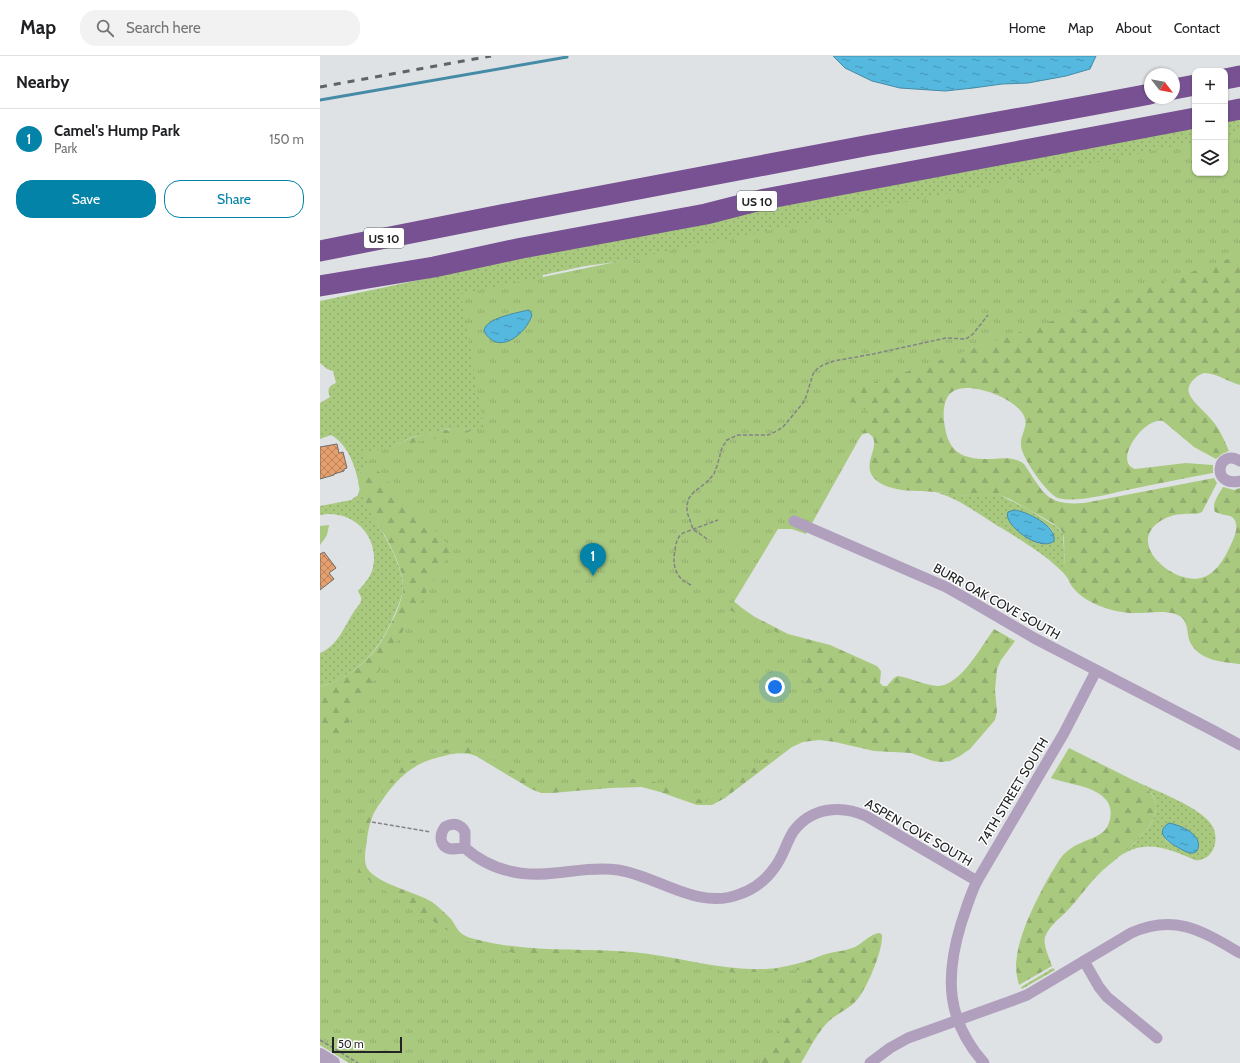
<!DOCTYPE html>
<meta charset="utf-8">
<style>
:root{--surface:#fff;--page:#f2f2f2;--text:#202124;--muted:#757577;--line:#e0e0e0;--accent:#0283a7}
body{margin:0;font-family:Cabin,sans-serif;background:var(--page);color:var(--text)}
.controls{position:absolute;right:12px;top:12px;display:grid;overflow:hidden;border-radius:8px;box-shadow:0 1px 3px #0004}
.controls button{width:36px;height:36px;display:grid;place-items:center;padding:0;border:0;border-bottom:1px solid var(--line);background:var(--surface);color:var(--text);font:20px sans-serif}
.compass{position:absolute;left:824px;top:12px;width:36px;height:36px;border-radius:50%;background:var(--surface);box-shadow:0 1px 3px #0004;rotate:121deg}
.scale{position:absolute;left:12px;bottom:10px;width:70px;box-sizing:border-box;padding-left:4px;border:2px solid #222324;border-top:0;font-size:11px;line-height:14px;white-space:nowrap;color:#222324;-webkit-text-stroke:3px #fff;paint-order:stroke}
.you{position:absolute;left:455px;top:631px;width:14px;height:14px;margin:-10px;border:3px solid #fff;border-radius:50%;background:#1a73e8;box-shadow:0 0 0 6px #1a73e833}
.badge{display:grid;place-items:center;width:26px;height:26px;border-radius:50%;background:var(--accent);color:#fff;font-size:13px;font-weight:700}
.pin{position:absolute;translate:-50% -33px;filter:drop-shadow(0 1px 2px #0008)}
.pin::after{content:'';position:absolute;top:21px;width:14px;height:12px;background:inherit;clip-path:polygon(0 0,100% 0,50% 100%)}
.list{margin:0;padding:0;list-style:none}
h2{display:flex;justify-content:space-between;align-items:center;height:52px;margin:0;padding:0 16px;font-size:17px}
h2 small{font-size:13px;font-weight:400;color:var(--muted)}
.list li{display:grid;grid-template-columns:26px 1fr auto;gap:12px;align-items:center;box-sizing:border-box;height:60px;padding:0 16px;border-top:1px solid var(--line)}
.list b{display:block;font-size:15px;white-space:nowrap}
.list p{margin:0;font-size:13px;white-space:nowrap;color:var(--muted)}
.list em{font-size:13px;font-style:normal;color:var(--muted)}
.actions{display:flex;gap:8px;padding:12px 16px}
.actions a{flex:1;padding:9px 0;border:1px solid var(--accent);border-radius:16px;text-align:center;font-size:14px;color:var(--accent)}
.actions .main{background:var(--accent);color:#fff}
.icon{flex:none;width:22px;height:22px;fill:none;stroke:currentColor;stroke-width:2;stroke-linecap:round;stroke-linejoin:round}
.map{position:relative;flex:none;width:920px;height:1007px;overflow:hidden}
header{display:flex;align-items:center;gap:24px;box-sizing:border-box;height:56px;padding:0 20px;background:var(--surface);border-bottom:1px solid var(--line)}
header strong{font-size:19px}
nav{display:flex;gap:22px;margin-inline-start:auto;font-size:14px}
.search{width:280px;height:36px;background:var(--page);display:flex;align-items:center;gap:10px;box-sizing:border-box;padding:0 14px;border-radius:16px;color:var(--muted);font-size:15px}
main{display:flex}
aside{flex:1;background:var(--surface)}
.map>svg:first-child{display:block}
.grass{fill:url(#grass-dots);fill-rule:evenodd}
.forest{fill:url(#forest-firs)}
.park{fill:url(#park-tufts)}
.garden{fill:#a9c97f}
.water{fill:url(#water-ripples);stroke:#468ba6}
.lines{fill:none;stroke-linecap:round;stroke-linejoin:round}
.stream{stroke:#468ba6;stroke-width:3}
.building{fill:url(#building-cross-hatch);stroke:#706d6b}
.path{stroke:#828486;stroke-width:1.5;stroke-dasharray:4 2;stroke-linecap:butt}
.minor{stroke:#b09fbd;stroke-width:11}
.tertiary{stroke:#b09fbd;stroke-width:14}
.motorway{stroke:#775191;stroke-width:21}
.rail{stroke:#616364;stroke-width:3;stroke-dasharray:7 7;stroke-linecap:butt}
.labels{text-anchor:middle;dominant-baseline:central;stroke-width:3;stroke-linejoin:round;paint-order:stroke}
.shield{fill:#fff;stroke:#646566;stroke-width:1}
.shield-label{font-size:12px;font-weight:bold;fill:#222324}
.street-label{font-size:13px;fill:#222324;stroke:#fff}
</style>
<header>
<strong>Map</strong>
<div class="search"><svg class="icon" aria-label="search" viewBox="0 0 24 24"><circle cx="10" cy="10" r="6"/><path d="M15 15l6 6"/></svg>Search here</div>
<nav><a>Home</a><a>Map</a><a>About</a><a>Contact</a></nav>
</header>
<main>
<aside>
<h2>Nearby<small></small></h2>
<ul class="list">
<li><span class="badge">1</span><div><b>Camel's Hump Park</b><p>Park</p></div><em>150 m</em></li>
</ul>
<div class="actions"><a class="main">Save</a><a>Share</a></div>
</aside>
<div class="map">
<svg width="920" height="1007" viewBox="0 0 920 1007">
<defs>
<pattern id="grass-dots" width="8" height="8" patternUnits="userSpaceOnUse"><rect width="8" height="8" fill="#a9c97f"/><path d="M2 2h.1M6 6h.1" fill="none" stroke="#91ac6e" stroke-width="1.8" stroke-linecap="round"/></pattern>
<pattern id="forest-firs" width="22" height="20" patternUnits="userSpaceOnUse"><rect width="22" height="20" fill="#a9c97f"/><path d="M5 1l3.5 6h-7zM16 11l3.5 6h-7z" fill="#91ac6e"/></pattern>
<pattern id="park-tufts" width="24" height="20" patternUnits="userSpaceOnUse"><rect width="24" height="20" fill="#a9c97f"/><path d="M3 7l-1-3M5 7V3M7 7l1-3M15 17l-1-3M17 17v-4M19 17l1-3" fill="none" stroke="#91ac6e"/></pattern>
<pattern id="water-ripples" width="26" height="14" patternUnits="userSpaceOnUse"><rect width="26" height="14" fill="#55b8de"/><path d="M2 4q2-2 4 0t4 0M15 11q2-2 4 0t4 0" fill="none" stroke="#4695b4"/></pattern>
<pattern id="building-cross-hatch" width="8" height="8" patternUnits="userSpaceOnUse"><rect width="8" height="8" fill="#e6a06d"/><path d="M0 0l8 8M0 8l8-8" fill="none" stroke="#ba8259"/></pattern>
</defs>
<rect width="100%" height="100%" fill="#dee2e5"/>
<g class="grass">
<polygon points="920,63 920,108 905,108 905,66"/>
<path d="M875 71V108L296 206 265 210 223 219 191 369 152 376 144 373H128L93 381 77 388 59 399 39 420 38 424C34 407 27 388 11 379L0 383V347L10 341C7 334 8 330 16 327L13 315 7 313 0 307V245L316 178Z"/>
<path d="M40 432C51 464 75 489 82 522 85 534 80 546 75 557 60 594 39 619 0 631V597C18 589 23 573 33 557 35 553 41 548 41 544 42 541 39 538 38 535 43 529 49 523 52 515 62 482 33 452 0 459V450L31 444 38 439Z"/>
<path d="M615 436 649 440 674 438 682 440 709 454 737 471 743 478 745 510 749 524C736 504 691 478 670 465 653 454 635 441 615 436ZM691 455C705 453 720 464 731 473L733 476 730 488H719Z"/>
<path d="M815 725C834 734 880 751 891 768 897 776 897 789 891 797 887 802 881 805 875 804 849 793 826 782 800 800 813 788 842 766 835 744 833 736 822 730 815 725ZM856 769 867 774 873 778 870 797 848 786 845 783Z"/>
<polygon points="733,912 735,914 702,933 701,931"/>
</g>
<g class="forest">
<path d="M920 108V329C908 326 897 317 884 317 877 319 866 328 869 337 871 345 889 359 895 368 901 376 905 386 909 395L902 398 896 403 874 391 843 365C827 361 802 393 808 407 809 410 812 412 815 413L866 407 893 409V417C864 422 836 428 807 434 789 438 756 447 738 442 727 438 701 401 701 389 700 379 709 370 704 360 696 342 648 324 632 336 624 342 623 355 624 364 627 397 642 404 673 403 684 402 695 401 704 408 724 437 726 450 764 447L894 422 897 427 882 456C876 459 871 457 864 458 855 458 846 461 839 466 805 490 858 532 884 521 898 516 907 498 912 486 916 478 920 464 910 460 905 459 900 458 895 456 891 448 899 438 903 431L914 434 920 432V608C903 606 881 605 871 588 865 577 871 563 855 558 843 554 828 557 816 557 797 558 767 548 755 534 743 521 745 504 744 488 744 484 744 479 742 476 737 468 718 459 709 454 699 449 688 440 677 439 668 437 658 441 649 440 638 440 627 437 616 436 597 434 577 437 560 427 534 411 567 388 548 377L543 378 520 399 399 410 875 117H905Z"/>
<path d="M132 373H144L152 376 410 542 422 552 435 561 468 578 510 589 557 610 561 615 560 627 563 630H567L574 622 578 620C591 622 604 629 617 630 640 631 662 589 674 573L695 585 681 604 677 613 675 634 677 656 675 664 650 693 640 700 630 705 621 706 613 705 591 697 554 695 515 686 499 684 483 686 472 691 405 742 392 749H377L340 736 322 731 290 732 232 737H221L211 733 156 700C145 696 135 697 124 700 96 705 78 721 63 743 59 749 54 755 52 762 49 769 48 776 47 783 46 792 43 804 47 812 57 828 96 836 112 846 119 851 125 857 131 863 138 873 138 878 151 882 203 897 258 892 312 896 360 900 409 918 457 912 469 910 481 907 493 903 497 901 502 899 506 898 516 895 526 895 535 891 543 887 551 877 560 877L562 879C563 895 546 935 535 946 526 955 514 959 506 968 496 979 489 994 481 1007H95L0 919V631C29 622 52 604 66 577 73 564 82 547 83 532 84 516 72 492 64 478 58 469 52 460 47 450 44 443 38 432 38 424 38 418 43 413 47 409 69 387 102 376 132 373Z"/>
<polygon points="9,469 7,479 0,489 0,470"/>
<path d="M749 692 815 725C822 729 832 736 835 744 844 770 797 801 781 816 768 828 759 843 747 855 739 863 729 870 725 881 723 890 729 901 732 910L699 929C697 922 696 915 696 908 698 879 716 844 730 819 734 813 738 805 743 799 748 794 755 789 761 787 769 783 778 781 785 774 791 767 793 753 787 745 775 729 749 729 731 722Z"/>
</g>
<polygon class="park" points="920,76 920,199 520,339 553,358 486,478 472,473 458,473 409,554 492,593 480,623 551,664 466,689 386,746 324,722 221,731 145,688 82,708 47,759 38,817 144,885 202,899 314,899 415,917 495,913 439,1007 29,1007 0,989 0,671 19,682 132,493 41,397 164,373 141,238 875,86 875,117 905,117 905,80"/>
<path class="garden" d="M417 479C437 481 414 499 409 504L405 498 403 491 409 489 410 481Z"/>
<g class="water">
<polygon points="513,0 776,0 770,13 746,20 708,27 682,28 653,32 625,35 580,32 552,25 525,12"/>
<path d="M208 254 210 255 212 259C206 278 178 301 164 275 165 262 197 257 208 254Z"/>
<path d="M694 454C706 455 737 470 734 485 720 497 682 468 688 456Z"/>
<path d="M849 767C860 769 885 779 877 795 874 797 874 797 871 797 867 797 863 794 859 792 850 787 833 777 849 767Z"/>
</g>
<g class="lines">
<polyline class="stream" points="0,44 247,1"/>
</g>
<g class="building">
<polygon points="17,388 19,397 23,396 27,412 24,413 24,415 14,418 14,419 0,423 0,391"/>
<polygon points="4,496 16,512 9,517 14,523 0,534 0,498"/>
</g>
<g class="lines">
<g class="path">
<polyline points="387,483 373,473 367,456 367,449 369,442 374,436 387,426 394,418 397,410 402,392 407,384 418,379 448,379 457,375 463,371 483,347 486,341 493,318 497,313 503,309 514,305 553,298 626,282 646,283 653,278 668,259"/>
<path d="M371 529C355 522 352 509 355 494 356 487 357 481 363 477L398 464"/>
<polyline points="52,766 111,776"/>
<polyline points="0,984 38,1007"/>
</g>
<g class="minor">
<path d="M920 405C897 391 890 432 920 425"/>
<polyline points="474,465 626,531 649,544 714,582 894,675 920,689"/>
<path d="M145 792C141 792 135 793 131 793 119 791 119 779 125 771 133 766 141 768 145 776V792C170 814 202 821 235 817 256 815 277 811 298 814 338 820 378 855 420 838 434 833 446 824 455 811 463 801 466 787 473 776 490 752 520 748 546 760L657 825"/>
<polyline points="764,905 779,931 787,941 837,982"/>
<path d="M550 1007 570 992 588 982 694 944 707 939 811 877C855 857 882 875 920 897"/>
<path d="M664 1007C626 964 625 921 641 868 646 853 650 839 657 825L744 677 776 615"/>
</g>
<polyline class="tertiary" points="0,999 13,1007"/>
<g class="motorway">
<polyline points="905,23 920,20"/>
<polyline points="854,33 875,29"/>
<polyline points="905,56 920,53"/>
<path d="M0 195C183 158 367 123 550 89 644 72 737 56 830 38"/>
<polyline points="0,230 114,211 202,192 386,158 445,143 875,62"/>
</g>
<polyline class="rail" points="0,31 171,0"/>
</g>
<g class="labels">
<g class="shield">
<rect x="417" y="135" width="40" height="20" rx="3"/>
<rect x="44" y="172" width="40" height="20" rx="3"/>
</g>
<g class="shield-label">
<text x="437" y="145">US 10</text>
<text x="64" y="182">US 10</text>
</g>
<g class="street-label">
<text transform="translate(677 545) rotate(29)">BURR OAK COVE SOUTH</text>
<text transform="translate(693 735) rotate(-59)">74TH STREET SOUTH</text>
<text transform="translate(599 776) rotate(30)">ASPEN COVE SOUTH</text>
</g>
</g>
</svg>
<div class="controls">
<button>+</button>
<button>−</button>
<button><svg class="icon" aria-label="layers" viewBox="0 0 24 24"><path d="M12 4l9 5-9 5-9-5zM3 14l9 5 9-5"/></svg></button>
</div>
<svg class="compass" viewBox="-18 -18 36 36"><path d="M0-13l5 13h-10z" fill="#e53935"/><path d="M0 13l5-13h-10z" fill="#757577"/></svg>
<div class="scale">50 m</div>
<div class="you"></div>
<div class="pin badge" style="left:273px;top:520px">1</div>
</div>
</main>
